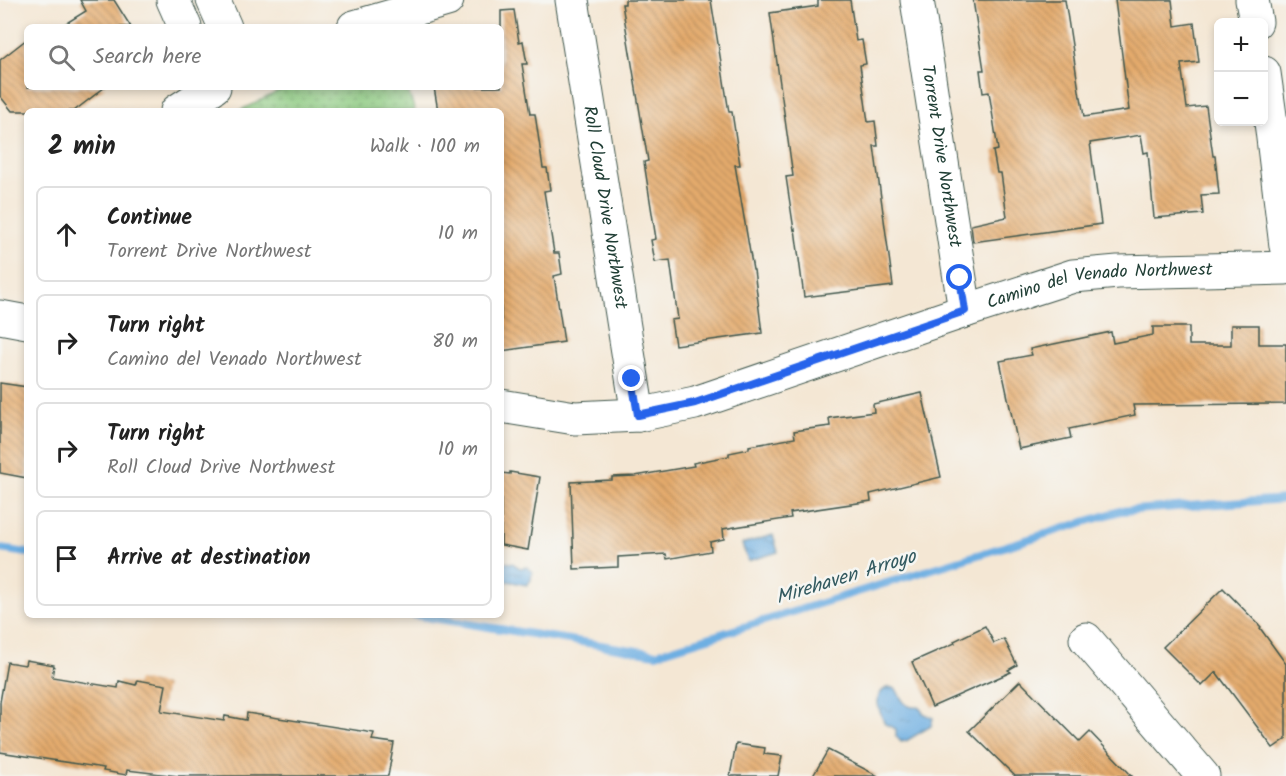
<!DOCTYPE html>
<meta charset="utf-8">
<style>
:root{--surface:#fff;--page:#f2f2f2;--text:#222;--muted:#767676;--line:#e0e0e0}
body{margin:0;font-family:Kalam,sans-serif;background:var(--page);color:var(--text)}
.controls{position:absolute;right:18px;top:18px;display:grid;overflow:hidden;border-radius:9px;box-shadow:0 3px 9px #0003}
.controls button{width:54px;height:54px;display:grid;place-items:center;padding:0;border:0;border-bottom:2px solid var(--line);background:var(--surface);color:var(--text);font:30px sans-serif}
.stop{position:absolute;width:18px;height:18px;margin:-14px;border:4px solid #2563eb;border-radius:50%;background:#fff}
.stop.end{background:#2563eb;border-color:#fff;box-shadow:0 2px 6px #0008}
.list{margin:0;padding:0;list-style:none}
h2{display:flex;justify-content:space-between;align-items:center;height:78px;margin:0;padding:0 24px;font-size:26px}
h2 small{font-size:20px;font-weight:400;color:var(--muted)}
.list li{display:grid;grid-template-columns:39px 1fr auto;gap:18px;align-items:center;box-sizing:border-box;height:96px;margin:0 12px 12px;padding:0 12px;border:2px solid var(--line);border-radius:9px}
.list b{display:block;font-size:22px;white-space:nowrap}
.list p{margin:0;font-size:20px;white-space:nowrap;color:var(--muted)}
.list em{font-size:20px;font-style:normal;color:var(--muted)}
.icon{flex:none;width:33px;height:33px;fill:none;stroke:currentColor;stroke-width:2;stroke-linecap:round;stroke-linejoin:round}
.map{position:relative;flex:none;width:1286px;height:776px;overflow:hidden}
.search{position:absolute;background:var(--surface);box-shadow:0 3px 9px #0003;left:24px;top:24px;width:480px;height:66px;display:flex;align-items:center;gap:15px;box-sizing:border-box;padding:0 21px;border-radius:9px;color:var(--muted);font-size:22px}
.panel{position:absolute;background:var(--surface);box-shadow:0 3px 9px #0003;left:24px;top:108px;width:480px;height:510px;border-radius:9px}
.map>svg:first-child{display:block}
.park{fill:url(#park-dots);stroke:#56845a;stroke-width:1.5}
.water{fill:url(#water-ripples);stroke:#46768b;stroke-width:1.5}
.lines{fill:none;stroke-linecap:round;stroke-linejoin:round}
.stream{stroke:#6eafe2;stroke-width:8}
.building{fill:url(#building-back-hatch)}
.street-casing{stroke:#3f564c;stroke-width:35}
.street{stroke:#fff;stroke-width:33}
.route{stroke:#2563eb;stroke-width:8}
.labels{text-anchor:middle;dominant-baseline:central;stroke-width:5;stroke-linejoin:round;paint-order:stroke}
.street-label{font-size:18px;fill:#1f3d34;stroke:#f6f6f2}
.water-label{font-size:20px;font-style:italic;fill:#335a60;stroke:#f6f6f2}
</style>
<div class="map">
<svg width="1286" height="776" viewBox="0 0 1286 776">
<defs>
<pattern id="park-dots" width="8" height="8" patternUnits="userSpaceOnUse" patternTransform="scale(1.5)"><rect width="8" height="8" fill="#8cca80"/><path d="M2 2h.1M6 6h.1" fill="none" stroke="#72a56a" stroke-width="1.8" stroke-linecap="round"/></pattern>
<pattern id="water-ripples" width="26" height="14" patternUnits="userSpaceOnUse" patternTransform="scale(1.5)"><rect width="26" height="14" fill="#6eafe2"/><path d="M2 4q2-2 4 0t4 0M15 11q2-2 4 0t4 0" fill="none" stroke="#5a90b8"/></pattern>
<pattern id="building-back-hatch" width="6" height="6" patternUnits="userSpaceOnUse" patternTransform="scale(1.5)"><rect width="6" height="6" fill="#e4aa6c"/><path d="M-1 5l2 2M0 0l6 6M5-1l2 2" fill="none" stroke="#b88c5a"/></pattern>
</defs>
<rect width="100%" height="100%" fill="#f6f6f2"/>
<filter id="ink" filterUnits="userSpaceOnUse"><feTurbulence type="fractalNoise" baseFrequency=".0167" numOctaves="2"/><feDisplacementMap in="SourceGraphic" scale="12" xChannelSelector="R" yChannelSelector="G"/><feConvolveMatrix kernelMatrix="1 2 1 2 8 2 1 2 1" color-interpolation-filters="sRGB"/></filter>
<filter id="wash" filterUnits="userSpaceOnUse"><feTurbulence type="fractalNoise" baseFrequency=".008" numOctaves="4" result="noise"/><feDisplacementMap in="SourceGraphic" scale="24" xChannelSelector="R" yChannelSelector="G"/><feGaussianBlur stdDeviation="1.35" result="paint"/><feColorMatrix in="noise" values="0 0 0 0 0 0 0 0 0 0 0 0 0 0 0 0 0 1.4 0 .05"/><feComposite in="paint" operator="in"/></filter>
<g filter="url(#wash)">
<rect width="100%" height="100%" fill="#f4e7d4"/>
<polygon class="park" points="287,87 407,87 415,111 239,111"/>
<g class="water">
<polygon points="773,535 778,552 748,561 742,544"/>
<path d="M501 562 512 563 520 568 527 567 532 571 531 580 527 585C518 584 511 580 501 581Z"/>
<path d="M889 687 896 689C902 699 904 709 919 707L923 713 933 718 931 726 906 741 901 742 896 736V729L885 724C879 711 871 694 889 687Z"/>
</g>
<g class="lines">
<g class="stream">
<polyline points="0,549 27,553"/>
<polyline points="414,615 656,654 1120,511 1286,499"/>
</g>
</g>
<g id="blocks">
<g class="building">
<polygon points="80,0 114,0 131,27 60,27 86,11"/>
<polygon points="625,0 711,0 729,112 732,112 740,165 735,165 753,270 754,270 762,333 675,345 671,320 678,319 670,260 655,262 651,240 656,239 644,162 648,161 622,4 625,4"/>
<polygon points="818,0 850,0 856,41 862,40 866,64 860,65 868,122 875,121 878,146 874,146 893,286 804,297 795,229 794,230 786,177 793,176 770,13 818,6"/>
<polygon points="973,0 1065,0 1080,97 1081,97 1084,117 1129,110 1115,0 1172,0 1175,26 1194,23 1199,62 1181,64 1187,108 1206,106 1213,156 1215,156 1219,194 1201,195 1203,214 1154,218 1148,152 1144,153 1141,135 1090,143 1101,224 973,242 971,225 1007,217 1001,173 997,173 993,151 998,150 989,92 983,93 980,70 984,70"/>
<polygon points="514,10 519,42 523,41 527,64 522,64 530,114 535,114 543,168 547,168 550,190 544,191 554,253 559,253 562,274 554,276 564,342 501,351 501,111 438,111 434,87 501,87 501,11"/>
<polygon points="27,39 27,87 105,87 74,111 12,111 0,96 0,60"/>
<polygon points="1231,325 1259,325 1259,344 1286,344 1286,404 1133,405 1135,415 1069,429 1071,438 1019,449 1000,361 1032,355 1030,349 1111,332 1113,343 1153,335 1153,327 1189,327 1189,345 1231,345"/>
<polygon points="0,383 27,387 27,478 0,473"/>
<polygon points="922,393 941,477 870,494 871,501 790,513 791,518 723,529 724,539 710,542 711,551 667,559 666,554 618,557 618,567 574,569 571,482 612,480 612,477 635,476 694,466 693,463 729,456 729,453 749,449 749,446 795,438 794,431 830,426 829,418 874,412 873,404"/>
<polygon points="510,472 540,477 528,550 501,545 501,473 510,474"/>
<polygon points="1223,588 1261,627 1260,628 1286,664 1286,739 1273,748 1216,672 1202,686 1163,647"/>
<polygon points="985,626 994,643 1004,639 1017,665 1008,670 1011,672 932,707 912,662 955,643 954,641"/>
<polygon points="26,660 54,665 52,677 118,688 119,681 136,685 138,680 166,685 161,711 224,721 225,716 246,720 247,713 374,733 372,740 394,743 388,776 178,776 127,770 126,775 103,771 104,768 0,752 0,702 7,662 25,665"/>
<polygon points="1020,681 1080,742 1090,732 1132,776 1015,776 969,731"/>
<polygon points="736,744 765,748 764,754 782,756 778,776 730,776"/>
<polygon points="828,750 878,776 813,776"/>
</g>
</g>
</g>
<g filter="url(#ink)">
<use href="#blocks" fill-opacity="0" stroke="#3f564c" stroke-width="1.5"/>
<g class="lines">
<defs>
<g id="street">
<polyline points="173,0 185,27"/>
<polyline points="213,0 225,27"/>
<path id="s1" d="M572 0 638 415"/>
<path id="s2" d="M917 0 965 311"/>
<polyline points="1252,0 1256,22"/>
<polyline points="354,27 447,0"/>
<polyline points="1264,73 1272,130 1286,246"/>
<polyline points="177,111 214,87"/>
<polyline points="0,317 27,322"/>
<path id="s3" d="M501 406 575 418 638 415 695 403 965 311 1073 276 1118 272 1286 268"/>
<polyline points="1086,639 1203,776"/>
</g>
</defs>
<use href="#street" class="street-casing"/>
<use href="#street" class="street"/>
</g>
</g>
<g class="lines" filter="url(#ink)">
<polyline class="route" points="632,379 638,415 695,403 965,311 960,278"/>
</g>
<g class="labels">
<g class="street-label">
<text stroke="none"><textPath href="#s2" startOffset="158">Torrent Drive Northwest</textPath></text>
<text stroke="none"><textPath href="#s1" startOffset="210">Roll Cloud Drive Northwest</textPath></text>
<text stroke="none"><textPath href="#s3" startOffset="620">Camino del Venado Northwest</textPath></text>
</g>
<g class="water-label">
<text transform="translate(846 578) rotate(-17)">Mirehaven Arroyo</text>
</g>
</g>
</svg>
<div class="controls">
<button>+</button>
<button>−</button>
</div>
<div class="stop" style="left:960px;top:278px"></div>
<div class="stop end" style="left:632px;top:379px"></div>
<div class="search"><svg class="icon" aria-label="search" viewBox="0 0 24 24"><circle cx="10" cy="10" r="6"/><path d="M15 15l6 6"/></svg>Search here</div>
<section class="panel">
<h2>2 min<small>Walk · 100 m</small></h2>
<ul class="list">
<li><svg class="icon" aria-label="ahead" viewBox="0 0 24 24"><path d="M12 20V5M6 11l6-6 6 6"/></svg><div><b>Continue</b><p>Torrent Drive Northwest</p></div><em>10 m</em></li>
<li><svg class="icon" aria-label="right" viewBox="0 0 24 24"><path d="M7 20v-9h11M14 6l5 5-5 5"/></svg><div><b>Turn right</b><p>Camino del Venado Northwest</p></div><em>80 m</em></li>
<li><svg class="icon" aria-label="right" viewBox="0 0 24 24"><path d="M7 20v-9h11M14 6l5 5-5 5"/></svg><div><b>Turn right</b><p>Roll Cloud Drive Northwest</p></div><em>10 m</em></li>
<li><svg class="icon" aria-label="arrive" viewBox="0 0 24 24"><path d="M6 21V4h12l-3 4 3 4H6"/></svg><div><b>Arrive at destination</b></div></li>
</ul>
</section>
</div>
